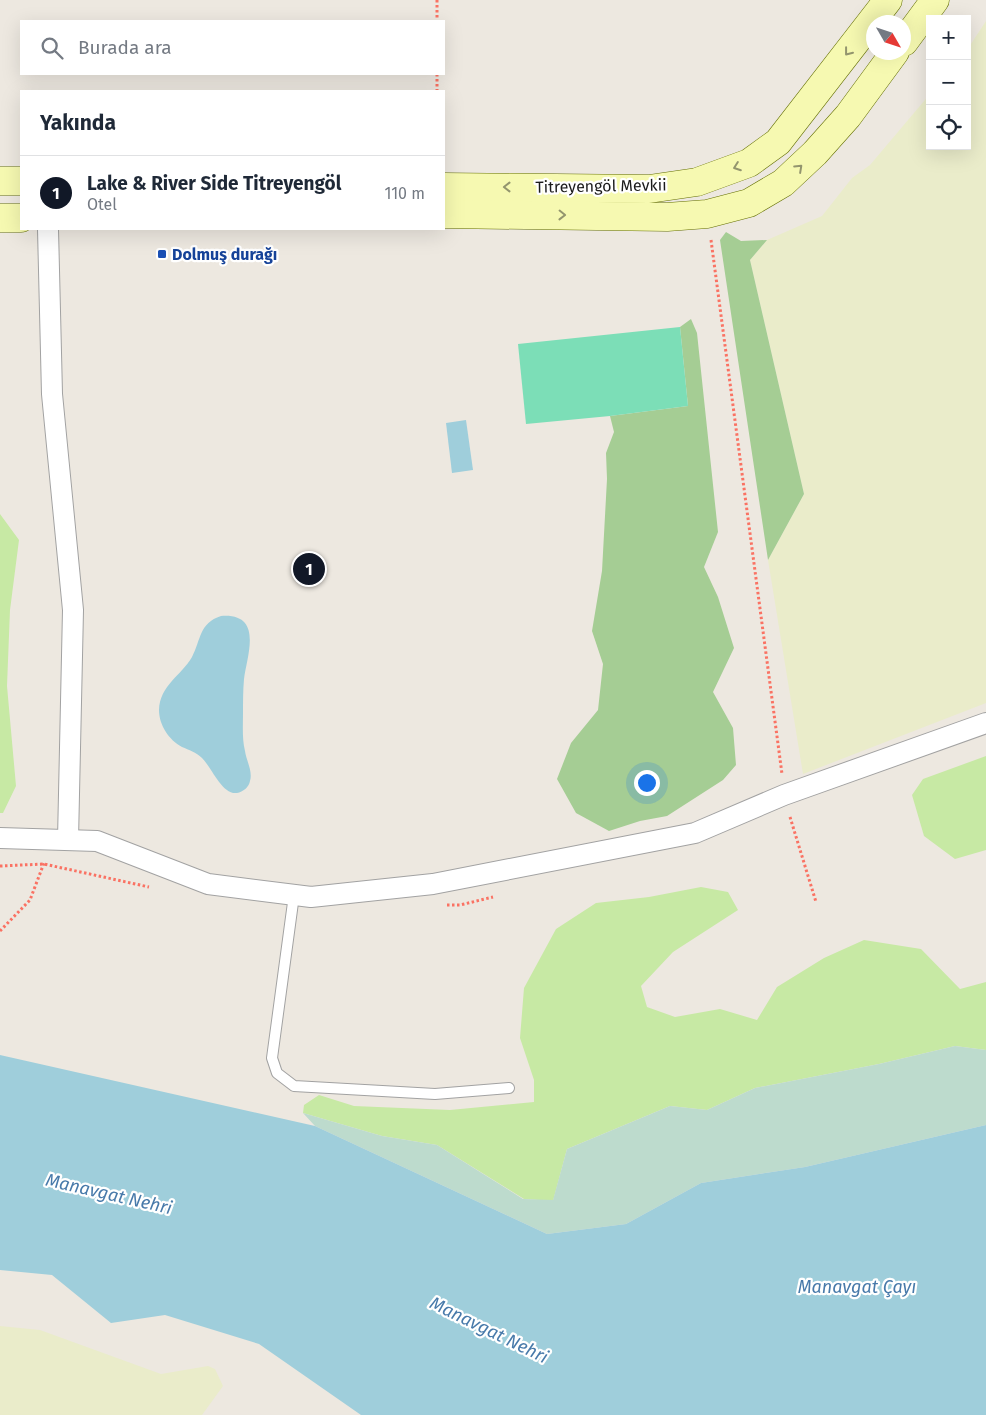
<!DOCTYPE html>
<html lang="tr">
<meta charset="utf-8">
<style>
:root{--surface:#fff;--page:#f2f2f3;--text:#1f2937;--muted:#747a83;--line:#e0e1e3;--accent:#111827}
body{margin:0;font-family:"Fira Sans",sans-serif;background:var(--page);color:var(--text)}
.controls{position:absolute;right:15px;top:15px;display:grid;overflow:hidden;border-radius:0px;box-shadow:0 5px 20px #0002}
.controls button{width:45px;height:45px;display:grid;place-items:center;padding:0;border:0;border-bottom:1px solid var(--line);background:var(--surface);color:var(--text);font:25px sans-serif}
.compass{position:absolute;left:866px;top:15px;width:45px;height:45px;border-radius:50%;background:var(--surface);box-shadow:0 5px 20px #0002;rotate:129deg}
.you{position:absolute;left:646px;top:782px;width:18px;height:18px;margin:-12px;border:4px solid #fff;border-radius:50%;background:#1a73e8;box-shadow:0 0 0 8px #1a73e833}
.badge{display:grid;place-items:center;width:32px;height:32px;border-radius:50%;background:var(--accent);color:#fff;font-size:16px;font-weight:700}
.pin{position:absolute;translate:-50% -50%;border:2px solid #fff;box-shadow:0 1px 5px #0006}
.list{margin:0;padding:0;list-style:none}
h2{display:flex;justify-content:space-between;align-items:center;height:65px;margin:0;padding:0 20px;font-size:21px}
h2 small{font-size:16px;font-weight:400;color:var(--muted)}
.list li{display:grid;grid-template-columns:32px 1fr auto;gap:15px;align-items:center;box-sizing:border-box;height:75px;padding:0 20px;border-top:1px solid var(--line)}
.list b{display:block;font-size:19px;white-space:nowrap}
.list p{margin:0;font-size:16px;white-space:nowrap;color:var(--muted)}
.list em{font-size:16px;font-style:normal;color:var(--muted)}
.icon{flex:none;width:28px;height:28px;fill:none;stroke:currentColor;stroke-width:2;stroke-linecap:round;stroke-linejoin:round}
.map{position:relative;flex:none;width:986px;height:1415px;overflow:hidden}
.search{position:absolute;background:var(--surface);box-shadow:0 5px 20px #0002;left:20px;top:20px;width:425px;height:55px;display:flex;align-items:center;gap:12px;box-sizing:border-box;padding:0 18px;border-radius:0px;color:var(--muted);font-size:19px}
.panel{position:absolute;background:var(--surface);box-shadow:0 5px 20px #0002;left:20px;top:90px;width:425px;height:140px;border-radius:0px}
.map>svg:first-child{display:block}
.farmland{fill:#eaecca}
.grass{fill:#c7e9a4}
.forest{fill:#a5cd94}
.wetland{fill:#bddbcd}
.pitch{fill:#7cdeb7}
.water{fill:#9fcedb}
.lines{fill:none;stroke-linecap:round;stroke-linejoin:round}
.lane-casing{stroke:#a2a2a2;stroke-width:12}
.street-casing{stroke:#a2a2a2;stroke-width:22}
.secondary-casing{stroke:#657004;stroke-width:29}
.path{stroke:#fa7263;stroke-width:3;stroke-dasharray:2.5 2.5;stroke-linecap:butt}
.lane{stroke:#fff;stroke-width:10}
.street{stroke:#fff;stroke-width:20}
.secondary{stroke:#f6f9b1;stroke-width:28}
.oneway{stroke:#93956e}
.transit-dot{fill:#1a4fb4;stroke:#fff;stroke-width:2}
.labels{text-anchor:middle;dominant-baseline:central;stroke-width:4.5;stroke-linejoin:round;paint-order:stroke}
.street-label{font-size:16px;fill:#1b1b1b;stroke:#fff}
.transit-label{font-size:16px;font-weight:bold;fill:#164399;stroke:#fff;text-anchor:start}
.water-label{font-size:18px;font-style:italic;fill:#487aaa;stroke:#fff}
</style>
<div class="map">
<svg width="986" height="1415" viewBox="0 0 986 1415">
<rect width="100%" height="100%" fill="#ede8e0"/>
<g class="farmland">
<polygon points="986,21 986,703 803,774 768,560 804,494 750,260 767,240 822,216 852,178 870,165 930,94 930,146 967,146 967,50"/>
<polygon points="0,1326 40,1330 161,1374 208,1366 215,1369 223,1386 202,1415 0,1415"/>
</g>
<g class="grass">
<polygon points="0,514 19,540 10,610 7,686 16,786 3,813 0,813"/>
<polygon points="986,756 986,850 955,859 924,836 912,795 923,779"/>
<polygon points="701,887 728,892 738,910 673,952 641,986 647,1007 675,1017 720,1009 757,1020 777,987 824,958 864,940 921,949 960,989 986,982 986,1050 955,1046 879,1064 755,1088 707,1110 670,1106 567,1149 553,1201 524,1199 437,1145 382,1136 303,1113 304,1105 319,1095 354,1106 450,1110 534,1102 534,1080 520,1038 524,988 556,929 596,903 649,897"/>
</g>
<g class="forest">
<polygon points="726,232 741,241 767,240 750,260 804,494 768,560 720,240"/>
<polygon points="691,319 697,333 718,532 704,567 718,597 734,648 713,692 733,728 736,765 723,780 667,816 640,821 609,831 576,813 557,779 571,743 598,710 603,664 592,631 602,571 607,479 606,453 614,432 610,416 688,406 680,327"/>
</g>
<polygon class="wetland" points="955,1046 986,1050 986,1125 805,1167 701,1183 626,1224 547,1234 315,1126 303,1113 382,1136 437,1145 523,1199 553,1200 567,1149 670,1106 707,1110 755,1088 879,1064"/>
<polygon class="pitch" points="680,327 688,406 610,416 526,424 518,344"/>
<g class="water">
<polygon points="466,420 473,470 452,473 446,423"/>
<path d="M221 616C264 613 247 655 244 679 243 690 243 702 243 713 243 726 242 739 245 751 246 760 253 771 250 781 249 787 243 792 237 793 222 795 212 768 202 758 196 752 189 750 182 747 169 740 159 725 159 710 160 685 181 676 192 657 201 640 199 623 221 616Z"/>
<polygon points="0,1055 315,1126 547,1234 626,1224 701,1183 805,1167 986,1125 986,1415 361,1415 259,1344 165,1315 111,1323 52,1275 0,1270"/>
</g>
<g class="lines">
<defs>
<polyline id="lane" points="294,895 272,1058 277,1073 294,1086 435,1094 509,1088"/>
<g id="street">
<polyline points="48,229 52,394 73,610 68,840"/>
<polyline points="0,838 97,841 208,884 311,897 433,884 695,833 784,795 986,723"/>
</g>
<g id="secondary">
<polyline points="904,42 935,0"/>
<polyline points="0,181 21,181"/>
<polyline points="444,187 649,189 697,182 749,163 778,142 888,0"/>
<polyline points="444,214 667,217 707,214 749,203 783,183 815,153 848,116 895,52"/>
<polyline points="0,218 21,218"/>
</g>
</defs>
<use href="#lane" class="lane-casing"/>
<use href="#street" class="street-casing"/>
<use href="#secondary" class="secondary-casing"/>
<g class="path">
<polyline points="437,0 437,21"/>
<polyline points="437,74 437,91"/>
<polyline points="711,240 782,774"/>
<polyline points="790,817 816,902"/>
<polyline points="0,866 44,864 149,887"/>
<polyline points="447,905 460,905 493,897"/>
<polyline points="0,931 30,900 44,863"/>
</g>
<use href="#lane" class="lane"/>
<use href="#street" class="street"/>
<use href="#secondary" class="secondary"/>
</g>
<defs><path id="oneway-chevron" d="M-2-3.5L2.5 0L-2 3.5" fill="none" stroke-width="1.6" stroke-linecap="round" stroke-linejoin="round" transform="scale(1.25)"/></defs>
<g class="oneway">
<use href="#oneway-chevron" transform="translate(848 52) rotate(128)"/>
<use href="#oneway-chevron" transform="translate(737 167) rotate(160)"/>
<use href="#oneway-chevron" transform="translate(799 168) rotate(-43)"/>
<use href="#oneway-chevron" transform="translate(507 187) rotate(-180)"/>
<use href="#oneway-chevron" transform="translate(562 215) rotate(1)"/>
</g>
<rect class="transit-dot" x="157" y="249" width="10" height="10" rx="2.5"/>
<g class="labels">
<g class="street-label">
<text transform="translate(601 186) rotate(-1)">Titreyengöl Mevkii</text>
</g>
<g class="transit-label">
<text x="172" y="254">Dolmuş durağı</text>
</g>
<g class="water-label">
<text transform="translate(109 1194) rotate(13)">Manavgat Nehri</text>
<text x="857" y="1287">Manavgat Çayı</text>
<text transform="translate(489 1330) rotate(26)">Manavgat Nehri</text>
</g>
</g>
</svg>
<div class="controls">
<button>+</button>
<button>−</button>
<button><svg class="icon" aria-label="locate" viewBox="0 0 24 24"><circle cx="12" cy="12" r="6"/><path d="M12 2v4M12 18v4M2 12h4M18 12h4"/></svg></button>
</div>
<svg class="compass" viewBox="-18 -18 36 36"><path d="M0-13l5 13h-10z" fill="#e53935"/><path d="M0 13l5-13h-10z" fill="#747a83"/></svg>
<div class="you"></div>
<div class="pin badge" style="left:309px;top:569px">1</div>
<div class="search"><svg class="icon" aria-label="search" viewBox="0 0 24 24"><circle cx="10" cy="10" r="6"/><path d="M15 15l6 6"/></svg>Burada ara</div>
<section class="panel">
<h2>Yakında<small></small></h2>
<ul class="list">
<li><span class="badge">1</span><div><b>Lake &amp; River Side Titreyengöl</b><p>Otel</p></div><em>110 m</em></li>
</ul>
</section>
</div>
